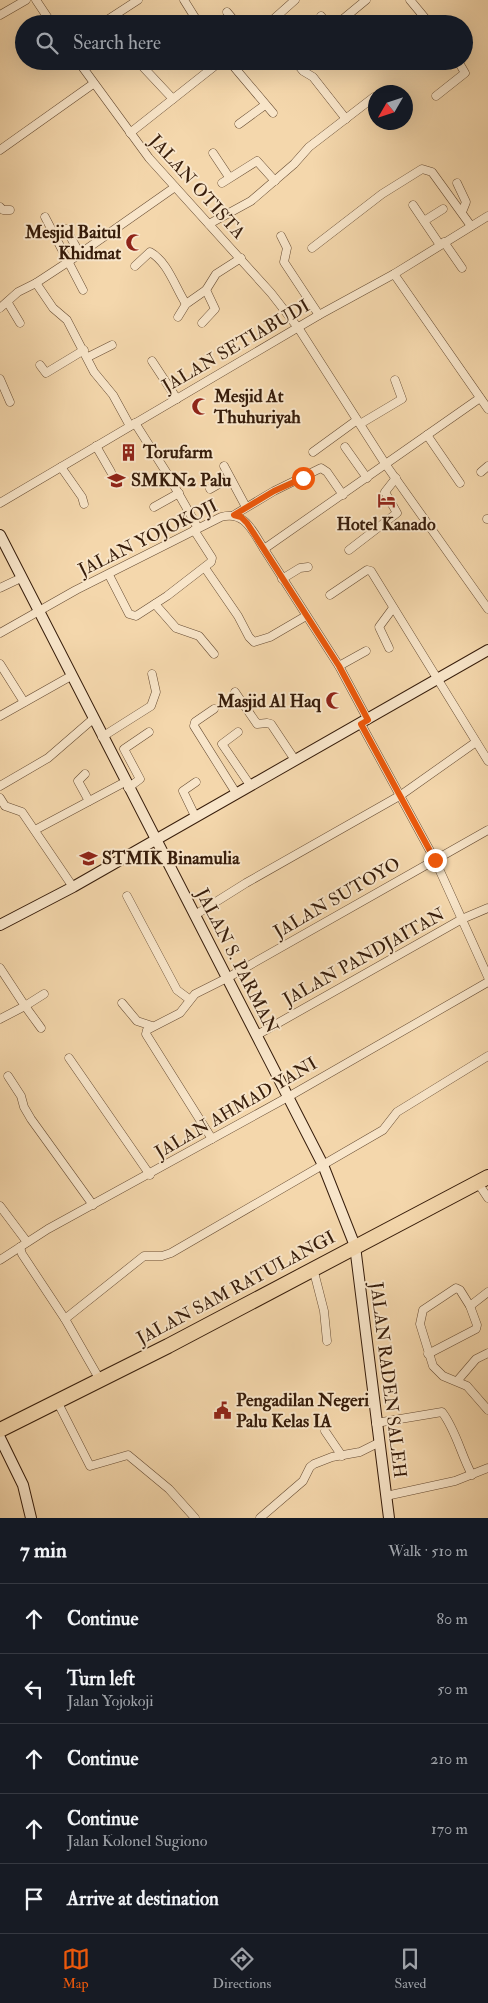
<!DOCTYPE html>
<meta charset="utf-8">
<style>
:root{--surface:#171b24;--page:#242831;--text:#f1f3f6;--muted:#9ea1a6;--line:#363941;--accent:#ea580c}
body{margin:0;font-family:"IM FELL Double Pica",serif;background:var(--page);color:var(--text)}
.compass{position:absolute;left:368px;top:85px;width:45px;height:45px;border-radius:50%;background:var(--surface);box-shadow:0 5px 20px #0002;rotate:231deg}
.stop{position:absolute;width:15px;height:15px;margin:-11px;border:4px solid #ea580c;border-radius:50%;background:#fff}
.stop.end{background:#ea580c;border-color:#fff;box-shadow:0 1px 5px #0008}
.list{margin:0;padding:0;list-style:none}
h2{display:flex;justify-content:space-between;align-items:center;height:65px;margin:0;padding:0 20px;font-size:21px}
h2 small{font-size:16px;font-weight:400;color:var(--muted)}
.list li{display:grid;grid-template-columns:32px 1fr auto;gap:15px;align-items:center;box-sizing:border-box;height:70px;padding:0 20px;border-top:1px solid var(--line)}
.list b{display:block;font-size:19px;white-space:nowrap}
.list p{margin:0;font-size:16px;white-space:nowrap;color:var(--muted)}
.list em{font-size:16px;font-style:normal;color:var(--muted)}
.icon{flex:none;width:28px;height:28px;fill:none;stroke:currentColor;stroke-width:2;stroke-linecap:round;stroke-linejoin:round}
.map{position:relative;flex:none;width:488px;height:1518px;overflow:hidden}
.search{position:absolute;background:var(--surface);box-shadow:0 5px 20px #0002;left:15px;right:15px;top:15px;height:55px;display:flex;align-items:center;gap:12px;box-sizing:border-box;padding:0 18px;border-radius:28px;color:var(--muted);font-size:19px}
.sheet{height:415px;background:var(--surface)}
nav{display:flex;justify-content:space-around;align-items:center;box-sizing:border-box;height:70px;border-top:1px solid var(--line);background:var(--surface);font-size:14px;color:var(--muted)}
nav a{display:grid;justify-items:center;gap:2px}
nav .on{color:var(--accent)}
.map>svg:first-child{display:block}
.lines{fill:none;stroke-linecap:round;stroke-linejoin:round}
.street-casing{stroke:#664b32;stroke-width:9}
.secondary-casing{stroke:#361c0a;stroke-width:12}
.highway-casing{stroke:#361c0a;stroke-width:16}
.street{stroke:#f8e5c9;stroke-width:8}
.secondary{stroke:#f8e5c9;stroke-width:10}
.highway{stroke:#f4d7ac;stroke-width:14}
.route{stroke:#ea580c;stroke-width:6}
.labels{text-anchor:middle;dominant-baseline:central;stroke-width:4;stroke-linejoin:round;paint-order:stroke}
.street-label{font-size:18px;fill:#361c0a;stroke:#f8e5c9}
.poi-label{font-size:18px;font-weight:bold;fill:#361c0a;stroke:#f8e5c9;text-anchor:start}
</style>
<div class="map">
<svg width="488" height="1518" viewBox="0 0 488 1518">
<rect width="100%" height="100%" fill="#f4d7ac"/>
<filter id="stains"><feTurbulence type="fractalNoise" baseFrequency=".004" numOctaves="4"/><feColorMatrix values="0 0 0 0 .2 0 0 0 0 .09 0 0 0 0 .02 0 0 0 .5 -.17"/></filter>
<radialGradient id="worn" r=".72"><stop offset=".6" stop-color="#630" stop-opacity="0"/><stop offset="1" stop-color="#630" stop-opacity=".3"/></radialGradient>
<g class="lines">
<defs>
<g id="street">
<polyline points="36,0 52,24"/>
<polyline points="184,0 199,24"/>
<polyline points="410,0 430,24"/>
<polyline points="227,12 237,24"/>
<polyline points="0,15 26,0"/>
<polyline points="321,16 327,24"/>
<polyline points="101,24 138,0"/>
<polyline points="268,24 295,0"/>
<polyline points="337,24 366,0"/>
<polyline points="416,24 424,18"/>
<polyline points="78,61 149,158 271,293 299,329 386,465 488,609"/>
<polyline points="229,61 273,113"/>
<polyline points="295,61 303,71 313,77 346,119"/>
<polyline points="143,67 173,99"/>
<polyline points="436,96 465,73 458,61"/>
<polyline points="239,124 265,105"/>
<polyline points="130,133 221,61"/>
<polyline points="0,150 93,84"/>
<polyline points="213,153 229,177"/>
<polyline points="222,183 257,161 275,181"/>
<polyline points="457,183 466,202 462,212"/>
<polyline points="413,205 440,245"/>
<polyline points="0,207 3,210 10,210"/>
<polyline points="45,217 83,290"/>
<polyline points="424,221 443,209"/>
<polyline points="209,224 251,201 294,164 309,147 374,97"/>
<polyline points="66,229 80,254"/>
<polyline points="281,236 287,248 284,262 319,315"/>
<polyline points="444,242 462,268"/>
<polyline points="312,248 382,194 422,169 432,172 471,226"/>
<path d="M135 266 150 252C168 262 175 287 186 304"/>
<polyline points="394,274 488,409"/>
<polyline points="36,283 53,308 67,320 94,372 113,395 130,426"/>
<polyline points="8,303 20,323"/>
<polyline points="0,308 18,292 36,283 68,262 175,187"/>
<polyline points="178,317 186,304 206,290"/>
<polyline points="202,323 215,309 206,290 216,274 241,258"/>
<polyline points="88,357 112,345"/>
<polyline points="152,361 177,399"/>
<polyline points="40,365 46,373 84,350"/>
<polyline points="0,379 10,402"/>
<polyline points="135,423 168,475 198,528"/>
<polyline points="360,424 402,399 395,380"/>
<polyline points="427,435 460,483"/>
<polyline points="96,446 111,472"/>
<polyline points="345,447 367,478"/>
<polyline points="313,452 357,420"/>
<polyline points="224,466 246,507"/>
<polyline points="61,467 82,497 84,504"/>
<polyline points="481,472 488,466"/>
<polyline points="210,489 229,478"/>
<polyline points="0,503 319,315 394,274 488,216"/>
<polyline points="154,507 179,493"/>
<polyline points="234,515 274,491 321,468 327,472 343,495"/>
<polyline points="487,519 488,519"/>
<polyline points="264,549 339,666 368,720"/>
<polyline points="349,550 397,513 385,492 396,478"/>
<polyline points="205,568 238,616 249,637 254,642 270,637 306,616"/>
<polyline points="109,575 129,614 136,616 167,596 211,562 212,558 194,530"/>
<polyline points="282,579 300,568 308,567"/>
<polyline points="0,588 21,578"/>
<polyline points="330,595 367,570 371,571 488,761"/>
<polyline points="155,604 176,628 199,636 214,654"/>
<path d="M0 633 76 590 221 517C245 510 253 532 264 549L480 398"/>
<polyline points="389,648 379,627 393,608"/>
<polyline points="0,664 24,702"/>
<polyline points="339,666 366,651"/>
<polyline points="235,692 257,724 267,723 271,724 295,760"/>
<polyline points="214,709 195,722 194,726 236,793"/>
<polyline points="0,716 71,676"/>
<polyline points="361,724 435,860 488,977"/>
<polyline points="238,732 222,744 250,785"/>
<polyline points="102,737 151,706 156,692 152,674"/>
<polyline points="85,774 78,781 89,801"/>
<polyline points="0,786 48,758 93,719"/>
<polyline points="128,788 140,779 124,749 149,732"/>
<polyline points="0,798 5,806 22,812 73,887"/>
<polyline points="195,816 183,791 196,782"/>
<polyline points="35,830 125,782"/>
<polyline points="127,896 177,990 189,999"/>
<polyline points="195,915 246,883 401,795 476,742"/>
<polyline points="0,968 25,1006 0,1019"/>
<polyline points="122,1003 137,1021 152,1026"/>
<polyline points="41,1028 25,1006 44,994"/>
<polyline points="257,1035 462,919 488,908"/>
<polyline points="69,1058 150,1175"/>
<polyline points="8,1076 21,1096 24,1107 31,1119 93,1205"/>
<polyline points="212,1139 146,1034 147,1030 180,1013 195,994 227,978 488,830"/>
<polyline points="478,1183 488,1198"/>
<polyline points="0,1206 27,1242"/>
<polyline points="20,1247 22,1254 65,1319 100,1380"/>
<polyline points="0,1260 48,1229 288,1097 488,982"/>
<polyline points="313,1268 324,1311 327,1341"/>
<polyline points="488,1292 470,1306 460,1290 456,1288 423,1310 420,1324 433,1366 443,1376 467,1386 488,1410"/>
<polyline points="65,1319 144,1256 162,1256 171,1253 383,1130 397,1112 488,1056"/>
<polyline points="428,1354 476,1329 477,1325 470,1306"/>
<polyline points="458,1380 476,1359 488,1353"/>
<polyline points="58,1403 90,1466 128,1455 169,1489 195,1518"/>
<path d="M376 1423 442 1412C456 1430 461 1455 472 1475"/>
<polyline points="325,1431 342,1456"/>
<polyline points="386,1496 455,1481 488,1468"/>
<polyline points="260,1518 303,1481 310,1467 314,1464 332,1457 360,1452 378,1443"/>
</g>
<g id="secondary">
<polyline points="0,535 323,1165 355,1246 389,1518"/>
<polyline points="0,925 73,887 488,650"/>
<polyline points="0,1438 23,1485 31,1518"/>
</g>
<polyline id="highway" points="0,1430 168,1346 488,1177"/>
</defs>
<use href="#street" class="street-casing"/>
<use href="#secondary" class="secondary-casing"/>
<use href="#highway" class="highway-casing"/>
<use href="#street" class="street"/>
<use href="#secondary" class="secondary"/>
<use href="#highway" class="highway"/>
</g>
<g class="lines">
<polyline class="route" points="303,478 274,491 234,515 241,517 247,523 339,666 368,720 361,724 435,860"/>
</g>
<defs>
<symbol id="mosque-bare" viewBox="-9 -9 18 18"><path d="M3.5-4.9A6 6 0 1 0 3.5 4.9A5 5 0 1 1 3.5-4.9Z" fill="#8f2418" stroke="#f8e5c9" stroke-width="2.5" paint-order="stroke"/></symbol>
<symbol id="building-bare" viewBox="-9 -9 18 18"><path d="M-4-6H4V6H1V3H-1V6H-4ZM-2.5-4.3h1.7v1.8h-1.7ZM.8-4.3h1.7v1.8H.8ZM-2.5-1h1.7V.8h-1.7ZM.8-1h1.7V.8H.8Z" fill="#8f2418" stroke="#f8e5c9" stroke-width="2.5" paint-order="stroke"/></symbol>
<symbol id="school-bare" viewBox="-9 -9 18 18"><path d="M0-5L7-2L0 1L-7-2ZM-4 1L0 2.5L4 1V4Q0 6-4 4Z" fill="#8f2418" stroke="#f8e5c9" stroke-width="2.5" paint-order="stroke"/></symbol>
<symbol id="hotel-bare" viewBox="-9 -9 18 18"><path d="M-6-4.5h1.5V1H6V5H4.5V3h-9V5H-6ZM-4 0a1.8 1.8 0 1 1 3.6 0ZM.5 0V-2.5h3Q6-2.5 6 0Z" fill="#8f2418" stroke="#f8e5c9" stroke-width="2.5" paint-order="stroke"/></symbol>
<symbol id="university-bare" viewBox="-9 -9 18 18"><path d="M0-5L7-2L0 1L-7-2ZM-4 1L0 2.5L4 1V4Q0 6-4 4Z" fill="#8f2418" stroke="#f8e5c9" stroke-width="2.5" paint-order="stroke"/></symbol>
<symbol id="civic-bare" viewBox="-9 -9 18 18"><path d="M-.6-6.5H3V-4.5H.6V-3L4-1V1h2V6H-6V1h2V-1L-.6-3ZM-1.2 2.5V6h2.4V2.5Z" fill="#8f2418" stroke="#f8e5c9" stroke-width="2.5" paint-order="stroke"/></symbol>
</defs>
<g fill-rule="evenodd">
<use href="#mosque-bare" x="122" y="230" width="25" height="25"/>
<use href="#mosque-bare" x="188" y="394" width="25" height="25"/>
<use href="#building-bare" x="116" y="440" width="25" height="25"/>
<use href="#school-bare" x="104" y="468" width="25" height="25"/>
<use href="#hotel-bare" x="374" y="488" width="25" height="25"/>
<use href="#mosque-bare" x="322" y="688" width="25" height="25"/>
<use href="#university-bare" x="76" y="846" width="25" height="25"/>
<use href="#civic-bare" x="210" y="1398" width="25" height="25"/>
</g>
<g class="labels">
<g class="street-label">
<text transform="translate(197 187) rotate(48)">JALAN OTISTA</text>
<text transform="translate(236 346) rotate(-30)">JALAN SETIABUDI</text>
<text transform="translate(148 538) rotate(-26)">JALAN YOJOKOJI</text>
<text transform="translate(337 898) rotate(-30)">JALAN SUTOYO</text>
<text transform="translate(364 957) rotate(-29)">JALAN PANDJAITAN</text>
<text transform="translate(237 961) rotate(63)">JALAN S. PARMAN</text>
<text transform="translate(236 1108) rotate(-30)">JALAN AHMAD YANI</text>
<text transform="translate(236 1288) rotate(-28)">JALAN SAM RATULANGI</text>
<text transform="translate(388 1380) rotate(83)">JALAN RADEN SALEH</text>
</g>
<g class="poi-label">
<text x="121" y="232" text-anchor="end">Mesjid Baitul<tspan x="121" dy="21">Khidmat</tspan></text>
<text x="214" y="396">Mesjid At<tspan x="214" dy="21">Thuhuriyah</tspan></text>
<text x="143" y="452">Torufarm</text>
<text x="131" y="480">SMKN2 Palu</text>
<text x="386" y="524" text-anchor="middle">Hotel Kanado</text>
<text x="321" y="701" text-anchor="end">Masjid Al Haq</text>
<text x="102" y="858">STMIK Binamulia</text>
<text x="236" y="1400">Pengadilan Negeri<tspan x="236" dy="21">Palu Kelas IA</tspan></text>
</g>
</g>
<rect width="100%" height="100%" filter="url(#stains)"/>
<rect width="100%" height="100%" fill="url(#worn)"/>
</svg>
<svg class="compass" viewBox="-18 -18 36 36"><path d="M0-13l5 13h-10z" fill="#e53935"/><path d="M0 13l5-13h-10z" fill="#9ea1a6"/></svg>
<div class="stop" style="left:303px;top:478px"></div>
<div class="stop end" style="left:435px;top:860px"></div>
<div class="search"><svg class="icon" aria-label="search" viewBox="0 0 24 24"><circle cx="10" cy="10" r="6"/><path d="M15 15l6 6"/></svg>Search here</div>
</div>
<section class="sheet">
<h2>7 min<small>Walk · 510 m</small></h2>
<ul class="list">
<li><svg class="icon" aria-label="ahead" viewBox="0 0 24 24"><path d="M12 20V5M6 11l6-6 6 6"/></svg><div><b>Continue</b></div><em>80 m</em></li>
<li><svg class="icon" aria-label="left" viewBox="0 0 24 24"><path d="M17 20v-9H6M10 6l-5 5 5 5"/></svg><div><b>Turn left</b><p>Jalan Yojokoji</p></div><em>50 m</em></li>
<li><svg class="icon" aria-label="ahead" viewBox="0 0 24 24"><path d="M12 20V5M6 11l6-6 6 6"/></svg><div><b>Continue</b></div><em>210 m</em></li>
<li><svg class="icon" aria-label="ahead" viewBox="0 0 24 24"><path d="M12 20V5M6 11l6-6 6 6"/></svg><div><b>Continue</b><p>Jalan Kolonel Sugiono</p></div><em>170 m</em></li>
<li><svg class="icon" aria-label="arrive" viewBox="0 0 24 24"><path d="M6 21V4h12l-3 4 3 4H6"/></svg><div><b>Arrive at destination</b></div></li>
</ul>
</section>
<nav>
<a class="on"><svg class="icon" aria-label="map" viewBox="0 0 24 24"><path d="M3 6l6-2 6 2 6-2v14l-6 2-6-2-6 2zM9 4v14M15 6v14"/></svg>Map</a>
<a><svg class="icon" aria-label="directions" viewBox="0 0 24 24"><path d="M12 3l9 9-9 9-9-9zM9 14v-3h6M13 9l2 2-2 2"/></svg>Directions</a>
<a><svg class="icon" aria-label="saved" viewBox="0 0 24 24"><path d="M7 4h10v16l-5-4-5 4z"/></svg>Saved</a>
</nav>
